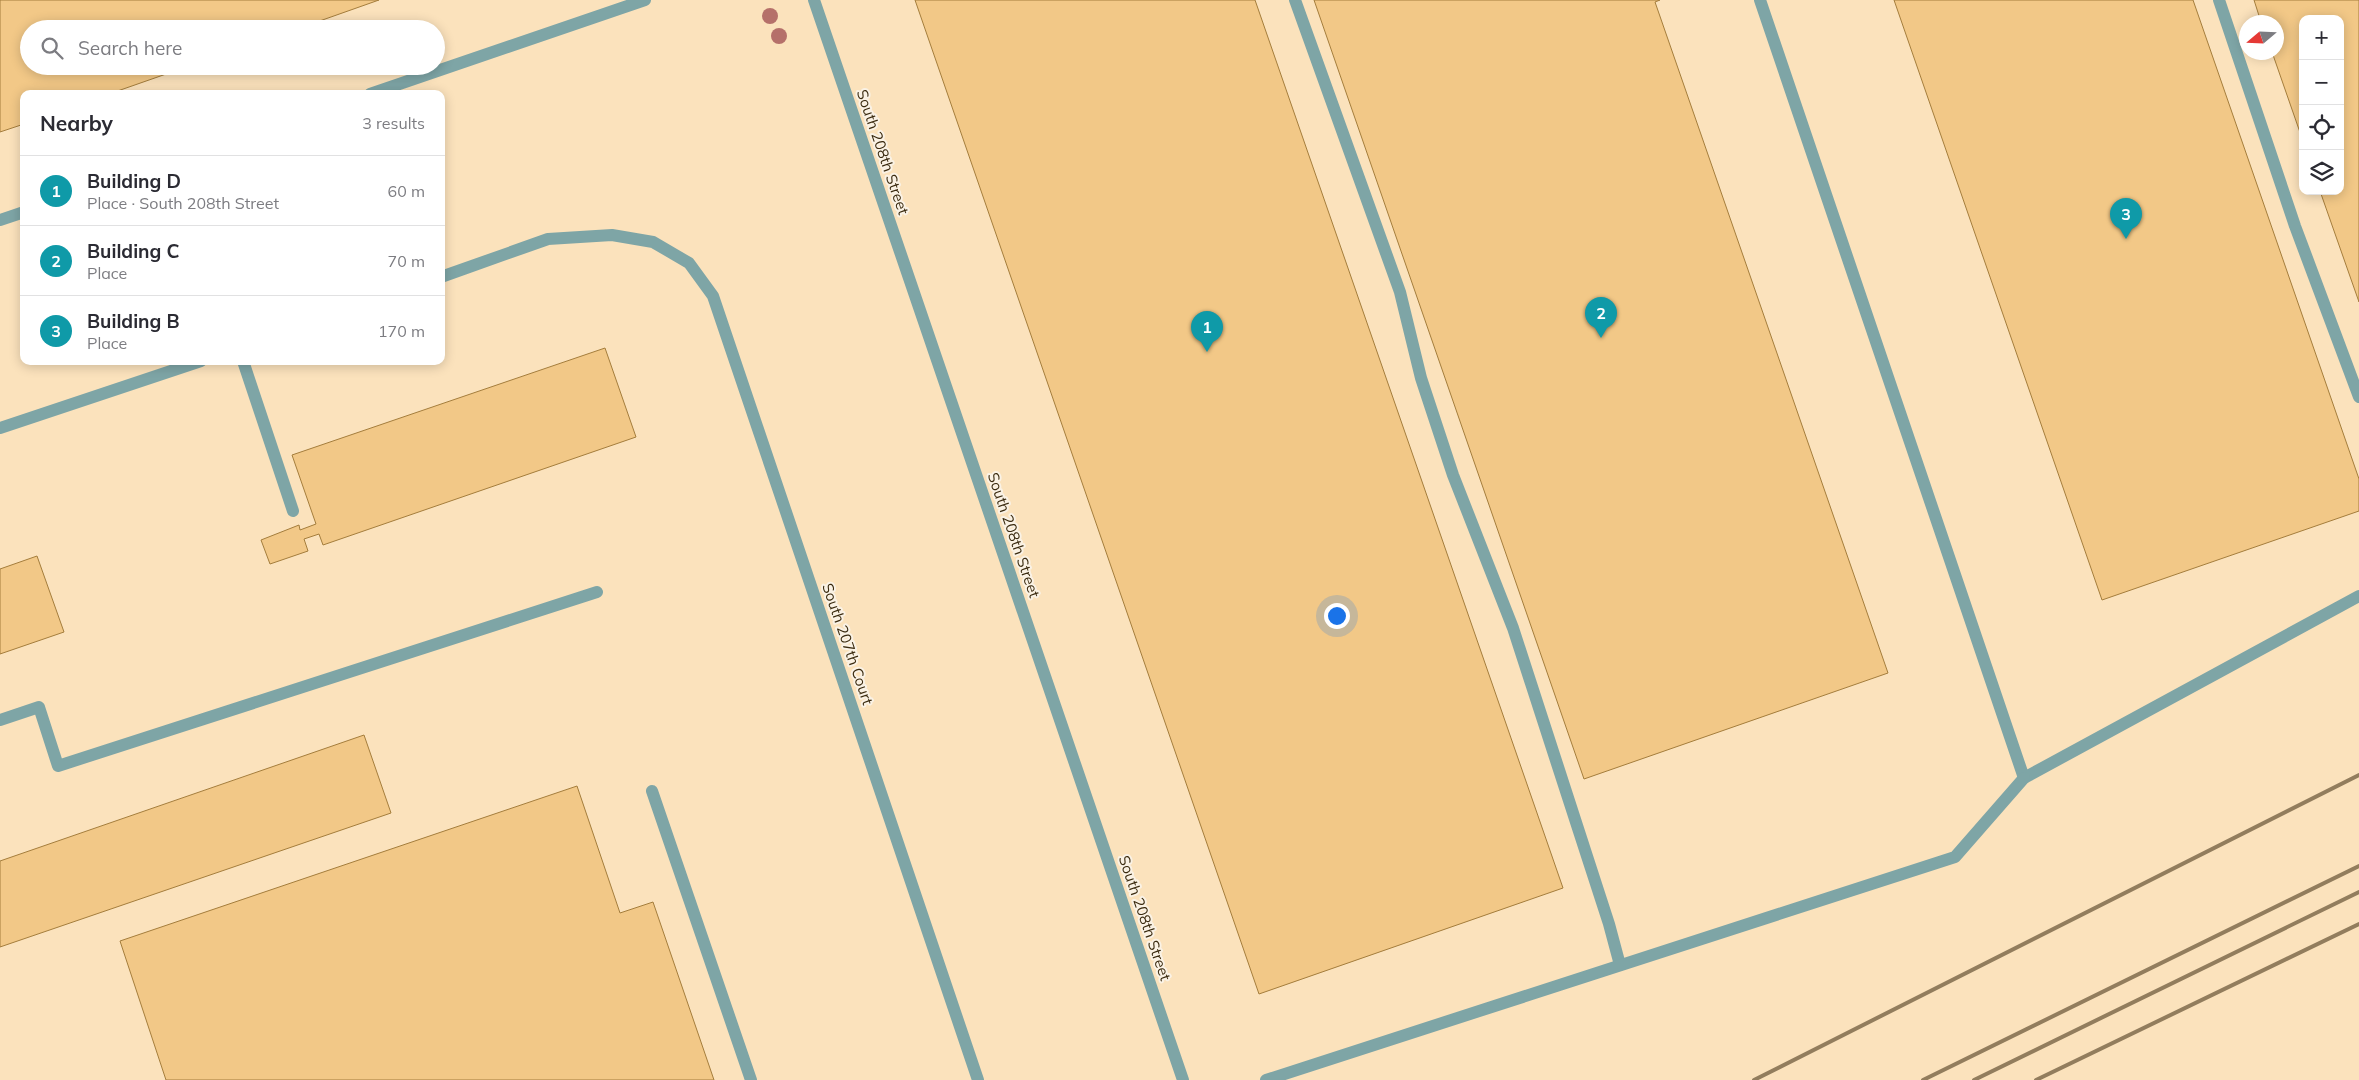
<!DOCTYPE html>
<meta charset="utf-8">
<style>
:root{--surface:#fff;--page:#f2f2f3;--text:#2b2b33;--muted:#7c7c81;--line:#e1e1e2;--accent:#055dc7}
body{margin:0;font-family:Mulish,sans-serif;background:var(--page);color:var(--text)}
.controls{position:absolute;right:15px;top:15px;display:grid;overflow:hidden;border-radius:10px;box-shadow:0 2px 12px #0003}
.controls button{width:45px;height:45px;display:grid;place-items:center;padding:0;border:0;border-bottom:1px solid var(--line);background:var(--surface);color:var(--text);font:25px sans-serif}
.compass{position:absolute;left:2239px;top:15px;width:45px;height:45px;border-radius:50%;background:var(--surface);box-shadow:0 2px 12px #0003;rotate:251deg}
.you{position:absolute;left:1336px;top:615px;width:18px;height:18px;margin:-12px;border:4px solid #fff;border-radius:50%;background:#1a73e8;box-shadow:0 0 0 8px #1a73e833}
.badge{display:grid;place-items:center;width:32px;height:32px;border-radius:50%;background:var(--accent);color:#fff;font-size:16px;font-weight:700}
.pin{position:absolute;translate:-50% -41px;filter:drop-shadow(0 1px 2px #0008)}
.pin::after{content:'';position:absolute;top:26px;width:18px;height:15px;background:inherit;clip-path:polygon(0 0,100% 0,50% 100%)}
.list{margin:0;padding:0;list-style:none}
h2{display:flex;justify-content:space-between;align-items:center;height:65px;margin:0;padding:0 20px;font-size:21px}
h2 small{font-size:16px;font-weight:400;color:var(--muted)}
.list li{display:grid;grid-template-columns:32px 1fr auto;gap:15px;align-items:center;box-sizing:border-box;height:70px;padding:0 20px;border-top:1px solid var(--line)}
.list b{display:block;font-size:19px;white-space:nowrap}
.list p{margin:0;font-size:16px;white-space:nowrap;color:var(--muted)}
.list em{font-size:16px;font-style:normal;color:var(--muted)}
.icon{flex:none;width:28px;height:28px;fill:none;stroke:currentColor;stroke-width:2;stroke-linecap:round;stroke-linejoin:round}
.map{position:relative;flex:none;width:2359px;height:1080px;overflow:hidden}
.search{position:absolute;background:var(--surface);box-shadow:0 2px 12px #0003;left:20px;top:20px;width:425px;height:55px;display:flex;align-items:center;gap:12px;box-sizing:border-box;padding:0 18px;border-radius:28px;color:var(--muted);font-size:19px}
.panel{position:absolute;background:var(--surface);box-shadow:0 2px 12px #0003;left:20px;top:90px;width:425px;height:275px;border-radius:10px}
.map>svg:first-child{display:block}
.building{fill:#f2c887;stroke:#a47d3c}
.lines{fill:none;stroke-linecap:round;stroke-linejoin:round}
.lane{stroke:#7ea5a6;stroke-width:12}
.street{stroke:#7ea5a6;stroke-width:12}
.rail{stroke:#927d5d;stroke-width:4}
.tree{fill:#b5706a}
.labels{text-anchor:middle;dominant-baseline:central;stroke-width:4;stroke-linejoin:round;paint-order:stroke}
.street-label{font-size:15px;fill:#3a2a0f;stroke:#faf2e5}
</style>
<div class="map">
<svg width="2359" height="1080" viewBox="0 0 2359 1080">
<rect width="100%" height="100%" fill="#fbe2bc"/>
<g class="building">
<polygon points="0,0 379,0 297,29 29,29 29,66 189,66 109,94 24,94 24,124 0,132"/>
<polygon points="915,0 1255,0 1563,888 1259,994"/>
<polygon points="1314,0 1660,0 1655,2 1888,673 1584,779"/>
<polygon points="1894,0 2193,0 2359,479 2359,511 2102,600"/>
<polygon points="2254,0 2359,0 2359,302 2320,191 2340,191 2340,19 2303,19 2303,141 2272,52 2276,52 2276,22 2261,22"/>
<polygon points="605,348 636,437 323,545 319,534 304,539 308,551 270,564 261,540 299,525 300,530 316,524 292,455"/>
<polygon points="37,556 64,632 0,654 0,569"/>
<polygon points="364,735 391,813 0,947 0,861"/>
<polygon points="577,786 620,913 653,902 714,1080 166,1080 120,941"/>
</g>
<g class="lines">
<g class="lane">
<polyline points="1295,0 1400,292 1421,378 1453,475 1513,628 1609,924 1620,965"/>
<polyline points="1760,0 2024,778 2359,596"/>
<polyline points="2219,0 2295,226 2359,397"/>
<polyline points="370,94 645,0"/>
<polyline points="0,220 24,212"/>
<polyline points="243,361 293,511"/>
<polyline points="0,720 39,707 58,766 597,592"/>
<polyline points="652,791 751,1080"/>
<polyline points="1266,1080 1955,857 2024,778"/>
</g>
<g class="street">
<polyline points="814,0 1183,1080"/>
<polyline points="441,277 548,239 612,235 653,242 689,263 713,296 978,1080"/>
<polyline points="0,428 201,361"/>
</g>
<g class="rail">
<polyline points="1754,1080 2359,775"/>
<polyline points="1923,1080 2359,866"/>
<polyline points="1974,1080 2359,892"/>
<polyline points="2036,1080 2359,924"/>
</g>
</g>
<g class="tree">
<circle cx="770" cy="16" r="8"/>
<circle cx="779" cy="36" r="8"/>
</g>
<g class="labels">
<g class="street-label">
<text transform="translate(883 152) rotate(71)">South 208th Street</text>
<text transform="translate(1014 535) rotate(71)">South 208th Street</text>
<text transform="translate(848 644) rotate(71)">South 207th Court</text>
<text transform="translate(1145 918) rotate(71)">South 208th Street</text>
</g>
</g>
</svg>
<div class="controls">
<button>+</button>
<button>−</button>
<button><svg class="icon" aria-label="locate" viewBox="0 0 24 24"><circle cx="12" cy="12" r="6"/><path d="M12 2v4M12 18v4M2 12h4M18 12h4"/></svg></button>
<button><svg class="icon" aria-label="layers" viewBox="0 0 24 24"><path d="M12 4l9 5-9 5-9-5zM3 14l9 5 9-5"/></svg></button>
</div>
<svg class="compass" viewBox="-18 -18 36 36"><path d="M0-13l5 13h-10z" fill="#e53935"/><path d="M0 13l5-13h-10z" fill="#7c7c81"/></svg>
<div class="you"></div>
<div class="pin badge" style="left:1207px;top:352px;background:#0f9aa8">1</div>
<div class="pin badge" style="left:1601px;top:338px;background:#0f9aa8">2</div>
<div class="pin badge" style="left:2126px;top:239px;background:#0f9aa8">3</div>
<div class="search"><svg class="icon" aria-label="search" viewBox="0 0 24 24"><circle cx="10" cy="10" r="6"/><path d="M15 15l6 6"/></svg>Search here</div>
<section class="panel">
<h2>Nearby<small>3 results</small></h2>
<ul class="list">
<li><span class="badge" style="background:#0f9aa8">1</span><div><b>Building D</b><p>Place · South 208th Street</p></div><em>60 m</em></li>
<li><span class="badge" style="background:#0f9aa8">2</span><div><b>Building C</b><p>Place</p></div><em>70 m</em></li>
<li><span class="badge" style="background:#0f9aa8">3</span><div><b>Building B</b><p>Place</p></div><em>170 m</em></li>
</ul>
</section>
</div>
